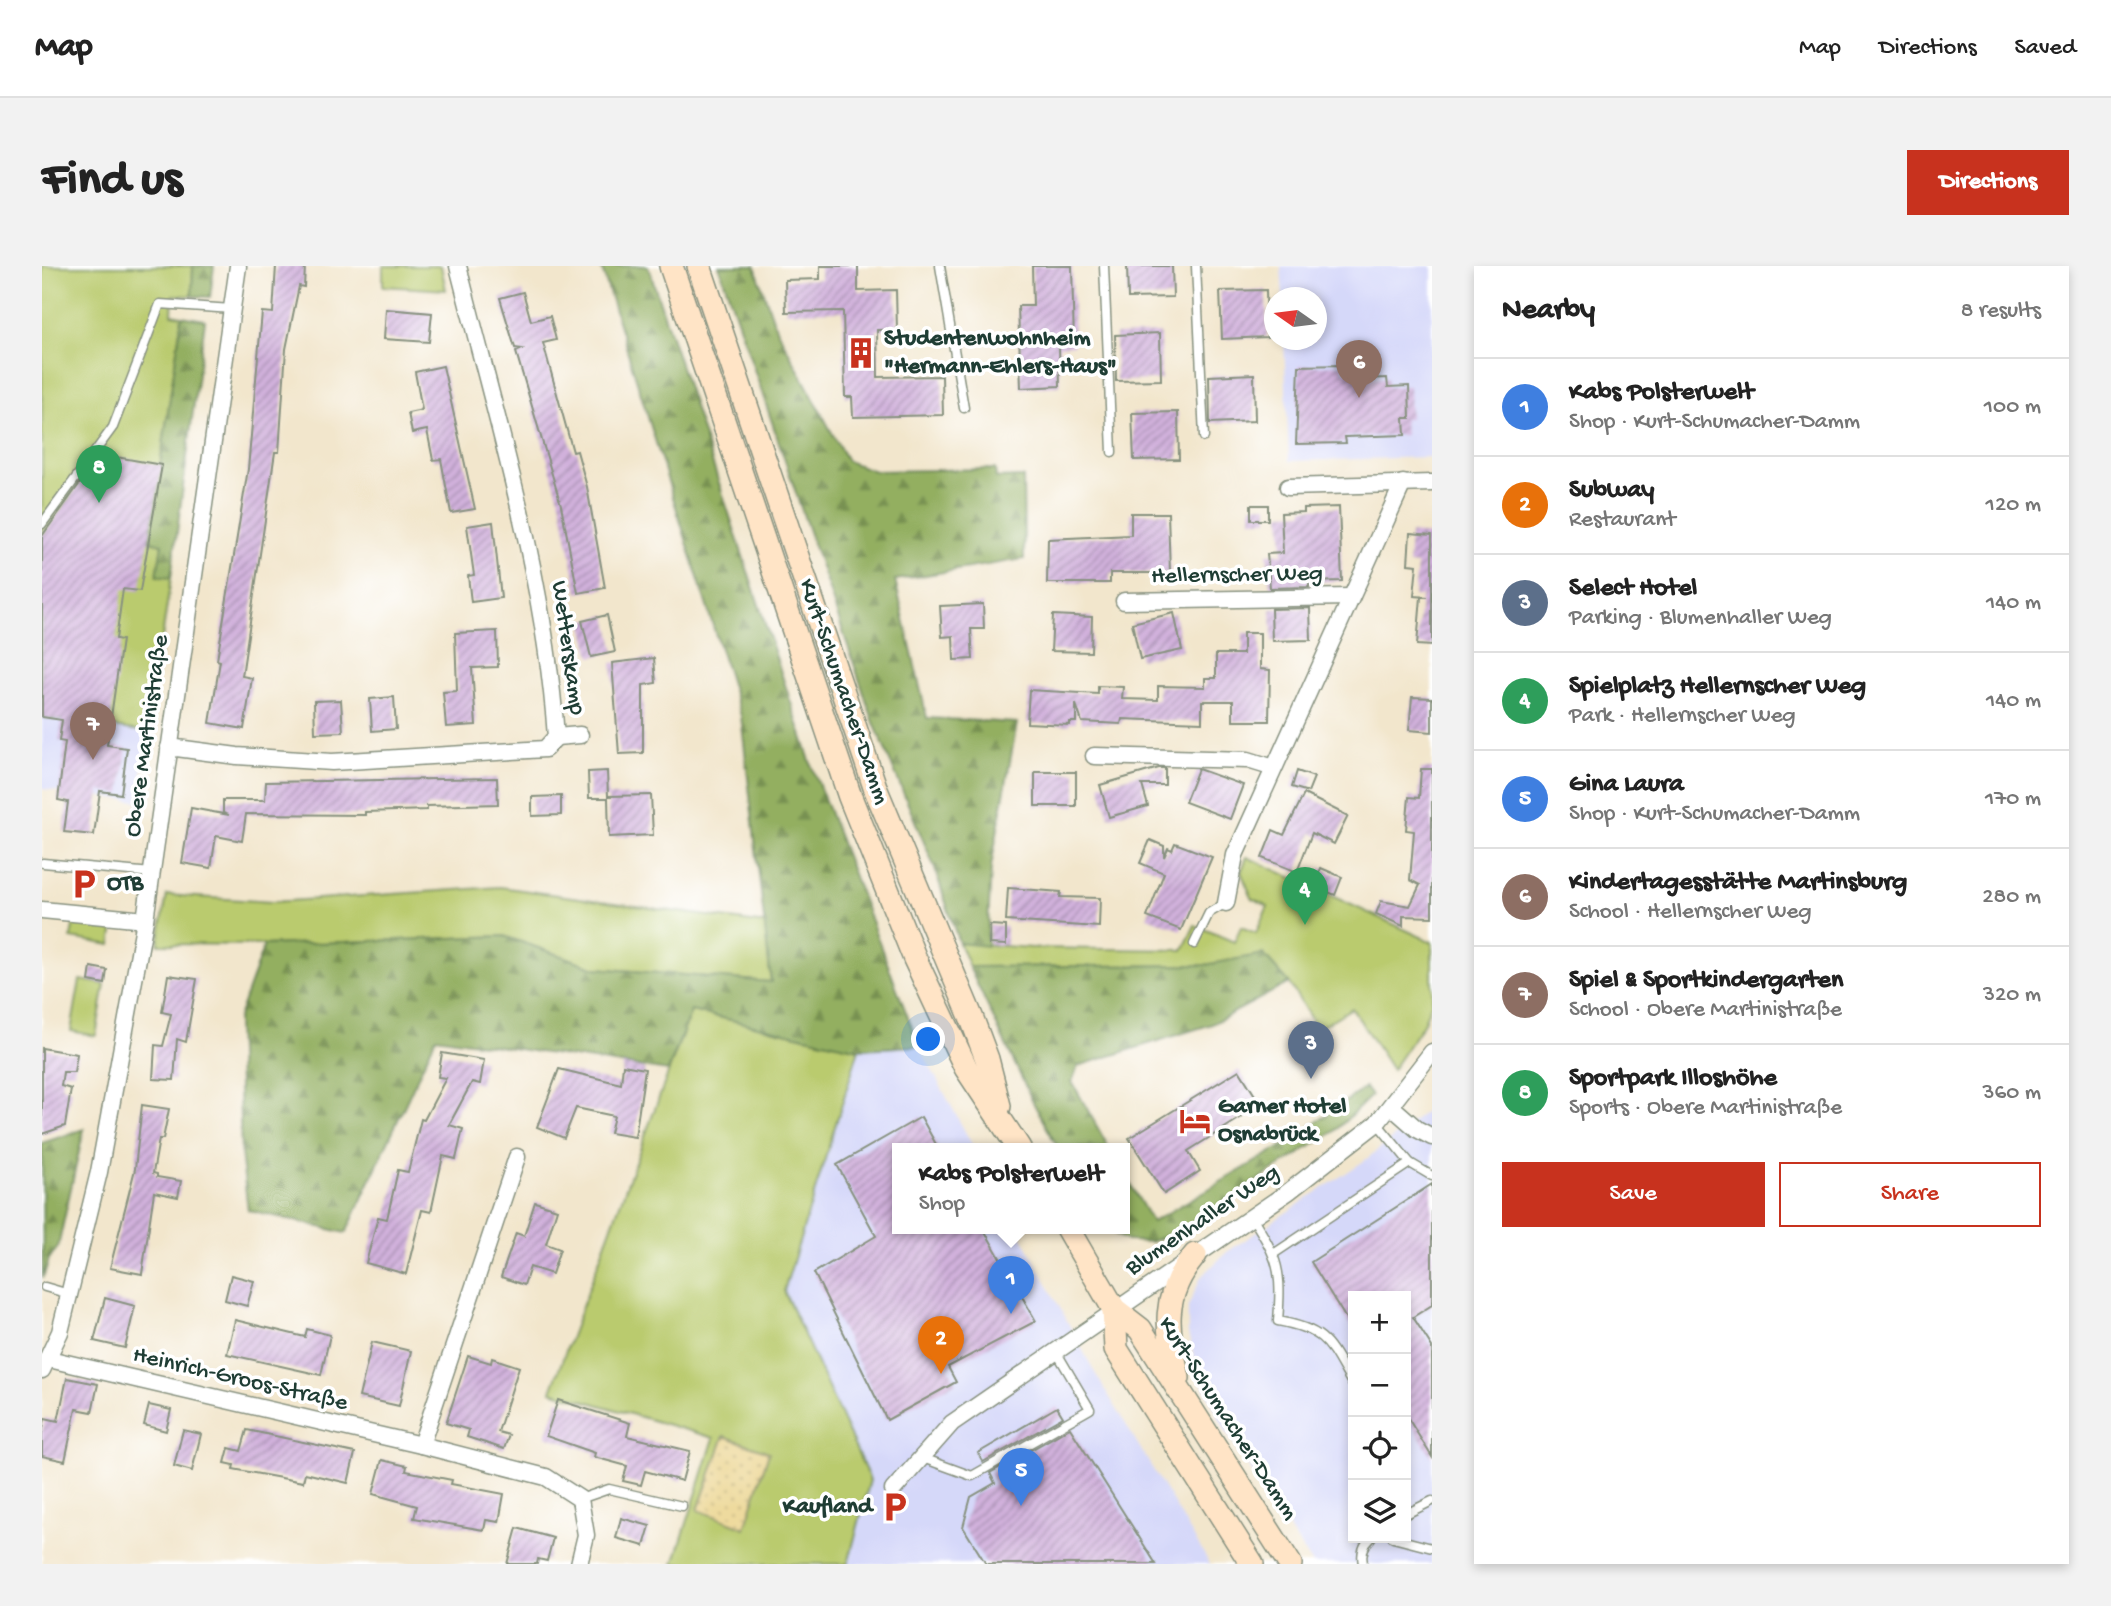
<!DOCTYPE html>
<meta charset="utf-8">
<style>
:root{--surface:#fff;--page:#f2f2f2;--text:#222;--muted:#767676;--line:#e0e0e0;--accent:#c8321e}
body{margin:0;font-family:"Gochi Hand",sans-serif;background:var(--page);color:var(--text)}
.controls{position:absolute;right:21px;bottom:21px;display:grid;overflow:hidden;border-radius:0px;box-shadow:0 4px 10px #0003}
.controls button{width:63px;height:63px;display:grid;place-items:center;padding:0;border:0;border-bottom:2px solid var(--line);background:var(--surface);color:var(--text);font:35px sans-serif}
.compass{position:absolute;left:1222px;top:21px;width:63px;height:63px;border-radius:50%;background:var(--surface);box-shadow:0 4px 10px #0003;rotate:284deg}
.you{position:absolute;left:887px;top:774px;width:24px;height:24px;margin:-18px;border:5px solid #fff;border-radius:50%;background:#1a73e8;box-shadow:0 0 0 10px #1a73e833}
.badge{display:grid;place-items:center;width:46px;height:46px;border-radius:50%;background:var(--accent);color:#fff;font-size:23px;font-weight:700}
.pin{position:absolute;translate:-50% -58px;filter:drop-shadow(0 2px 4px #0008)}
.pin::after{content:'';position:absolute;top:37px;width:24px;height:21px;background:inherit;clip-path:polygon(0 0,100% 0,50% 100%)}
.popup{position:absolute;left:850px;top:877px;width:238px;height:91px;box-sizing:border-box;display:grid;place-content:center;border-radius:0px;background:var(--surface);filter:drop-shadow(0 2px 5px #0005);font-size:23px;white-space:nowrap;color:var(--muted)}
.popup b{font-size:26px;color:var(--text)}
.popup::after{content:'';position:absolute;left:50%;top:100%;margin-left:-14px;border:14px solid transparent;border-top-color:var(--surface)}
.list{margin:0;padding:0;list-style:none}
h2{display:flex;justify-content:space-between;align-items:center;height:91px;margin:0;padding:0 28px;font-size:30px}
h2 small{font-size:23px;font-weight:400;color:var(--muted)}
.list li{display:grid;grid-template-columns:46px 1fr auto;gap:21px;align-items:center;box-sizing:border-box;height:98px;padding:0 28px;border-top:2px solid var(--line)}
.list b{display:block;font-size:26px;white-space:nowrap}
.list p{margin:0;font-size:23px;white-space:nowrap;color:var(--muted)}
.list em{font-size:23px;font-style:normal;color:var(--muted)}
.actions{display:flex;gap:14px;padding:21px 28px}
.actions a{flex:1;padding:16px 0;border:2px solid var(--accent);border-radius:0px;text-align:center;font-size:24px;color:var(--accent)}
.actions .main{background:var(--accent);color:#fff}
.icon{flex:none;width:38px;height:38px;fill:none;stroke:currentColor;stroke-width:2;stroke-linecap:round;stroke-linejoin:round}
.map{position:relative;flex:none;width:1390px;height:1298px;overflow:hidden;border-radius:0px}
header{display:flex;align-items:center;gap:42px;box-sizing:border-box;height:98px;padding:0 35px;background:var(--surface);border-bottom:2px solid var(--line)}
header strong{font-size:33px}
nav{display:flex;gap:38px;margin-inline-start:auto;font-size:24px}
.intro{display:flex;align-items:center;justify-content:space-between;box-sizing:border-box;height:168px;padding:0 42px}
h1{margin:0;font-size:49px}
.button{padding:18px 32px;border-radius:0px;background:var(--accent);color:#fff;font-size:24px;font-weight:700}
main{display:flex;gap:42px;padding:0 42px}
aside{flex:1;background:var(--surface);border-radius:0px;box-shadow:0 4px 10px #0003}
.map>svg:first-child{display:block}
.built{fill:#d5d8f9;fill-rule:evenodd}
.green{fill:#bacb6e;stroke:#6c8451;stroke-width:2}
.forest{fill:url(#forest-firs);stroke:#59764a;stroke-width:2}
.sand{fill:url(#sand-dots);stroke:#868c69;stroke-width:2}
.building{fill:url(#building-hatch)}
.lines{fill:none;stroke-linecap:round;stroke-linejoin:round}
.service-casing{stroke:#889280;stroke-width:11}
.minor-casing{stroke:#889280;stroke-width:19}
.secondary-casing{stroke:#889280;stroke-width:26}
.service{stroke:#fff;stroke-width:8}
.minor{stroke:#fff;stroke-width:16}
.secondary{stroke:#ffe4c6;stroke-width:23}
.labels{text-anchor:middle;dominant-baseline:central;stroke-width:7;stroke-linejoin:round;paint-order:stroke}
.poi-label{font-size:24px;font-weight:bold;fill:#1f3d34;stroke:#fff;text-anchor:start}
.street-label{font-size:24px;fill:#1f3d34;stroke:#fff}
</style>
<header>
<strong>Map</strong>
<nav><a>Map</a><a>Directions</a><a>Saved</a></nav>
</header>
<div class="intro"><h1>Find us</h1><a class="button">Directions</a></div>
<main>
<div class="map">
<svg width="1390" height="1298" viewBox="0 0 1390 1298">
<defs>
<pattern id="forest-firs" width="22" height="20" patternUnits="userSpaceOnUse" patternTransform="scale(1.75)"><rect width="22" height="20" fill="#93af61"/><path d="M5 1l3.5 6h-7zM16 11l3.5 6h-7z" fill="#779051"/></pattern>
<pattern id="sand-dots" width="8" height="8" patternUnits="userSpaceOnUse" patternTransform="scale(1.75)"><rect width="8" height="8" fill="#eeda9e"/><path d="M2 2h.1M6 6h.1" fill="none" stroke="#ccbc89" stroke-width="1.8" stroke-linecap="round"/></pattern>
<pattern id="building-hatch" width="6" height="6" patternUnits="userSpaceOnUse" patternTransform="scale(1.75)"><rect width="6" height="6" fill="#d1b1dc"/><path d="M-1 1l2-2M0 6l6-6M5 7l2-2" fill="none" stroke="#a991b3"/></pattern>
</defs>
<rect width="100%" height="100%" fill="#fff"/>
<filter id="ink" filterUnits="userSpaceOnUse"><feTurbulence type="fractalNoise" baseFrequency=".0143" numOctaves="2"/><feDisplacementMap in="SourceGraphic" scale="14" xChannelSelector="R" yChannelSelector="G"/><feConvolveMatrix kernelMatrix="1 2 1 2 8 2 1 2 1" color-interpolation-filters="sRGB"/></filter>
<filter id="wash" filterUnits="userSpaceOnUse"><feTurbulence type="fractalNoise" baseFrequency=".00686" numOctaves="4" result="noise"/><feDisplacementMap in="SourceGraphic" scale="28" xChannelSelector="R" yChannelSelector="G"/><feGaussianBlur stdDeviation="1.57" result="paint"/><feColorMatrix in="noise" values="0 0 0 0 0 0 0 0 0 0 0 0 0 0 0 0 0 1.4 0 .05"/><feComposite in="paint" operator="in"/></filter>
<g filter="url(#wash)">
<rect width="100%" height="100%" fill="#f2e6cc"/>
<g class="built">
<polygon points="1239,0 1390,0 1390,191 1247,195 1242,74 1274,74 1274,32 1241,31"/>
<polygon points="0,451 106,466 96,535 0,523"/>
<polygon points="877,780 932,882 855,882 855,962 975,962 1053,1107 1168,1298 806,1298 816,1259 742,1025 817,783"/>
<path d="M1390 835V1298H1270L1184 1166 1158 1113 1146 1068V1041L1159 1011 1185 986 1322 895 1383 846ZM1311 1030H1364V1272H1311Z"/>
</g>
<g class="green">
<polygon points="0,0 151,0 150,30 131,29 130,48 140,50 107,275 120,278 115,310 129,312 106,466 0,451"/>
<polygon points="341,0 399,0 404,24 341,20"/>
<polygon points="1205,591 1390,676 1390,735 1381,758 1350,804 1310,742 1275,763 1247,717 1221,689 1163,699 927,701 917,677 991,682 1141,684 1153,659 1192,676 1199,661 1214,667 1226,640 1210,632 1199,606"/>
<polygon points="458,621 723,658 729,716 554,702 462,670 222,679 116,678 125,629 230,636"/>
<polygon points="32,654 72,660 69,679 29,672"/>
<polygon points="38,714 63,718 54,770 29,765"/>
<polygon points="649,745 817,783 742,1025 828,1214 806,1298 632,1298 672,1172 509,1125"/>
</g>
<g class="forest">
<polygon points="151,0 172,0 168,31 150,30"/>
<polygon points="559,0 606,0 770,501 877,780 817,783 649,745 626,805 394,771 304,967 206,944 199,887 195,754 222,679 462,670 554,702 729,716 699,450"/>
<polygon points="677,0 713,0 734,62 805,195 833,205 953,203 954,212 981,211 982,293 853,314 885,452 975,457 949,601 945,680 917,677 892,600 832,457"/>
<polygon points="140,50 163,54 129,312 115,310 120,278 107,275"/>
<polygon points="1221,688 1247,717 1170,758 1036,800 1030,816 1067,882 1016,882 992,838 927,701 1163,699"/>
<polygon points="1323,822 1329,830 1293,865 1139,963 1109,976 1085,975 1064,962 1083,962 1083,909 1110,956 1242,879"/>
<polygon points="42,863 16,981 7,993 1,1012 0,877"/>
</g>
<polygon class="sand" points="682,1170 727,1186 703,1262 656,1244"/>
<g id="blocks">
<g class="building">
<polygon points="234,0 263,0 262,21 257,20 244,83 237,186 233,186 200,410 210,412 202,463 168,457 178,395 175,394 206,203 220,46 231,47"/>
<polygon points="778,0 816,0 816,25 854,24 855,64 835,64 836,111 900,110 901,149 811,151 810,131 803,131 801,45 744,46 743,14 778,13"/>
<polygon points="990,0 1030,0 1032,79 1017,80 1018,120 979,122 976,40 991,40"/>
<polygon points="1085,0 1130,0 1131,31 1086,32"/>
<polygon points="1224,24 1225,71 1180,73 1178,25"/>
<polygon points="481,26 489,55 508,50 514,74 501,77 531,186 535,185 545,221 563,322 536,327 519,239 474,86 480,83 473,82 458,32"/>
<polygon points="344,43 390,47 387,76 342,73"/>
<polygon points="1118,67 1119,114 1074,115 1073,69"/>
<polygon points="1301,99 1301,106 1323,106 1323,113 1345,112 1346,121 1367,120 1368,152 1362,152 1363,169 1303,171 1304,177 1254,178 1257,100"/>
<polygon points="401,100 433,243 409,247 399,193 391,194 385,164 370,167 366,147 380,144 373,106"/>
<polygon points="1212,108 1213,155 1168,157 1167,110"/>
<polygon points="1136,146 1137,193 1092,194 1090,147"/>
<polygon points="63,189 120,199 98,325 81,323 74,373 80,374 65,479 85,482 79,528 58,525 52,569 22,566 26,536 16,534 23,476 17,475 20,454 0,451 0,270 41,213 57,217"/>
<rect x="1209" y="239" width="17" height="15"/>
<polygon points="1297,241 1300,315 1267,316 1267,321 1228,322 1225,288 1241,287 1239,247 1262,246 1262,242"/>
<polygon points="1089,247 1126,247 1128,307 1068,307 1068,317 1005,317 1006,273 1089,269"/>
<polygon points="451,256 459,332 429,336 426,310 432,309 425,260"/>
<polygon points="1368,267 1390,269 1390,380 1375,379 1379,331 1386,331 1372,330 1375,299 1366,298"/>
<polygon points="941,338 942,363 929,363 931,393 912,394 911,370 900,371 898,340"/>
<polygon points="1268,342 1269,374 1230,375 1229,343"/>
<polygon points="1132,347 1140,384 1098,393 1090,357"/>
<polygon points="565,349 573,386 549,391 540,355"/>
<polygon points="1011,349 1050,351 1049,386 1009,385"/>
<polygon points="455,365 456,401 430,402 434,459 404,461 401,426 415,425 413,367"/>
<polygon points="1201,367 1218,367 1218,403 1228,404 1227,455 1191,455 1191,435 1160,435 1160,456 1080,453 1079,458 1040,456 1034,438 1034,456 1028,456 1028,459 985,457 987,424 1056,428 1056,420 1081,421 1080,433 1116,434 1116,420 1163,421 1163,412 1174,412 1174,388 1201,388"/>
<polygon points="612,392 614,417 601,419 601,487 577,488 570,397"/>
<polygon points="352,431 354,463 330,465 328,433"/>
<polygon points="1370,431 1390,432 1390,466 1367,464"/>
<polygon points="299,434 301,466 273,467 272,435"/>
<polygon points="1117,502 1123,502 1123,519 1100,519 1106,540 1067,551 1058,519"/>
<polygon points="1156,503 1201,519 1188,553 1143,536"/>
<polygon points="1379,503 1390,503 1390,651 1361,650 1361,660 1334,648 1339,635 1368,640 1378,619 1368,614 1372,565 1364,564 1367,531 1377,532"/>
<polygon points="565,505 566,530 609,529 611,569 567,571 566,532 547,532 546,506"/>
<polygon points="1255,505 1272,511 1266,526 1250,521"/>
<rect x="993" y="506" width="41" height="34"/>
<polygon points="455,512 456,538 385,540 385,544 323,546 323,549 204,548 200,575 174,570 169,602 140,597 149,542 187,549 181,547 181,534 223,534 224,516"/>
<polygon points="1262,528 1306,550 1292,578 1270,567 1255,606 1220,592 1231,564 1242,569"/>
<polygon points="519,530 519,549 490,550 490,531"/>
<polygon points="1108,574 1122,580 1122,591 1126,582 1130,584 1133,577 1170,591 1139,664 1105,651 1122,607 1098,597"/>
<polygon points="1279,602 1300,611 1293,629 1272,620"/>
<polygon points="966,622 1019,626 1018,631 1058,632 1057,661 964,655"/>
<polygon points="948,659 964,660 964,679 947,678"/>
<polygon points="49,701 65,704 63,718 47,715"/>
<polygon points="126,709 155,713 144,776 135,773 132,814 111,813 113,779 121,780 129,748 120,746"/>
<polygon points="0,782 35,788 32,806 21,806 19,820 29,823 23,860 0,868"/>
<polygon points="400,787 442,794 438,818 430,816 407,859 421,863 414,893 401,890 389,946 380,944 364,1008 324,997 336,951 345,953 356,904 366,906 379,853 382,854 404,812 396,811"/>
<polygon points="581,799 603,803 593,871 568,867 572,850 534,842 522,872 495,861 517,803 579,818"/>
<polygon points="1197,804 1219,839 1146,885 1158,905 1122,928 1087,872"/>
<polygon points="100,839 127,843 121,873 117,873 111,907 115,908 115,911 139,915 136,931 112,926 100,1008 68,1002 93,903"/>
<polygon points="879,851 896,882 855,882 855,962 941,962 994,1055 906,1101 914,1116 845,1154 772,1007 834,970 795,899"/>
<polygon points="1390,918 1390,1039 1371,1051 1390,1081 1390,1191 1364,1149 1364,1030 1311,1030 1311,1064 1269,996"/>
<polygon points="493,936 515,943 504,978 518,983 510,1008 488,1001 482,1019 459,1011 474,967 482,970"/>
<polygon points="189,1009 212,1015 205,1040 183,1034"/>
<polygon points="63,1032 93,1040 83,1082 52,1075"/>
<polygon points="193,1054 263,1071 265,1063 288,1069 279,1109 185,1088"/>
<polygon points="330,1076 369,1085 357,1140 317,1131"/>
<polygon points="426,1090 449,1097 450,1092 477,1101 456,1166 467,1169 462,1183 425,1171 427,1164 404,1157"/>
<polygon points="25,1112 56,1118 50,1146 34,1143 23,1195 0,1190 0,1167 3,1152 16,1155"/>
<polygon points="516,1134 588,1157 585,1170 648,1185 640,1215 603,1205 599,1219 581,1215 585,1200 552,1191 553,1187 504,1170"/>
<polygon points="107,1139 129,1144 124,1165 102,1159"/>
<polygon points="1015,1141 1021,1151 941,1196 936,1187"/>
<polygon points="1028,1162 1114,1298 944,1298 921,1261 929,1231 953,1217 948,1207"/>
<polygon points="141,1164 159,1168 150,1205 132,1200"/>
<polygon points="205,1164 313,1187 306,1217 263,1207 261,1216 191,1203 192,1199 183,1197 187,1182 199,1185"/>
<polygon points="340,1194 365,1200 364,1205 410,1214 409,1218 462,1228 457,1256 444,1254 442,1264 372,1252 375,1240 331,1228"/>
<polygon points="579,1252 608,1260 602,1280 574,1272"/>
<polygon points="475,1262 511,1272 505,1295 496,1293 495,1298 465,1298"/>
</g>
</g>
</g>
<g filter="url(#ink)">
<use href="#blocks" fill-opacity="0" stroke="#889280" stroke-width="2"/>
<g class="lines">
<defs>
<g id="service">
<polyline points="898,0 922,142"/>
<polyline points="1062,0 1070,186"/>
<polyline points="1154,0 1162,171"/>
<polyline points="0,258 71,161 118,38 190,43"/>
<polyline points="1,597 110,607"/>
<polyline points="1152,678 1167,647 1184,637"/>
<polyline points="1335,857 1368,897 1390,910"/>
<path d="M1210 951C1237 994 1240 1004 1236 1055 1286 1064 1287 1078 1311 1119"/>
<polyline points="1233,987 1368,897"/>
<polyline points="3,1021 27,1028"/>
<polyline points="878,1191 930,1210 1048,1143 1015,1087"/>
<polyline points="538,1233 567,1223 640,1240"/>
<polyline points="1364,1248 1390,1235"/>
<polyline points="1351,1272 1390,1282"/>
<path d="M1321 1298C1319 1288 1321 1279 1329 1272"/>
</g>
<g id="minor">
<polyline points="1246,221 1390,217"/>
<polyline points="1082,335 1309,331"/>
<polyline points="514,471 538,469"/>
<path d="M127 481 195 490 290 496 503 483 514 471C503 310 455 156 416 0"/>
<polyline points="1052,490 1206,494 1232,502"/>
<polyline points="1184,637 1193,589 1361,217"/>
<polyline points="0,644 103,654"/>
<polyline points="1350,841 1375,863 1390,871"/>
<polyline points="7,1093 379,1179 504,1211 538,1233 544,1269 537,1298"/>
<polyline points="0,1104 18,1066 57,906 103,654 196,0"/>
<polyline points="379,1179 475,891"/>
<polyline points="851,1224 910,1157 1246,926 1335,857 1390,786"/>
</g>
<g id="secondary">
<polyline points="629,0 808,531 873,693 924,802 977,882"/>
<polyline points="657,0 834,524 930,753 945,793 957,840"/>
<polyline points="1025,962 1072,1043 1098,1063 1248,1298"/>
<polyline points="1072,1043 1074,1083 1210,1298"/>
<path d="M1136 1112C1125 1063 1118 1031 1153 989"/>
</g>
</defs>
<use href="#service" class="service-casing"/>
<use href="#minor" class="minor-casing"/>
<use href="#secondary" class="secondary-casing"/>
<use href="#service" class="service"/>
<use href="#minor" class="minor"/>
<use href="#secondary" class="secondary"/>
</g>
</g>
<defs>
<symbol id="building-bare" viewBox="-9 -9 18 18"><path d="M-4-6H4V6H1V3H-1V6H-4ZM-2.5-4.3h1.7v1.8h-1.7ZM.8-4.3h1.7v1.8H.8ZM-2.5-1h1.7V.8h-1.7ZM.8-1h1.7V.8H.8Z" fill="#c8321e" stroke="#fff" stroke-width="2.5" paint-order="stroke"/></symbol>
<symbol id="parking-bare" viewBox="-9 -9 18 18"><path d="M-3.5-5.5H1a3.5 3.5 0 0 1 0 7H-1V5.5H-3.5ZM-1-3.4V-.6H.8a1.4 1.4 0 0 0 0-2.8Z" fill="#c8321e" stroke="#fff" stroke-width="2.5" paint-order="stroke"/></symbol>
<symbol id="hotel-bare" viewBox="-9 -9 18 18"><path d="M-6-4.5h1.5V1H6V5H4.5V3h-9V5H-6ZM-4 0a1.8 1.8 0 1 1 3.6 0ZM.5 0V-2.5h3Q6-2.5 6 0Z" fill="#c8321e" stroke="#fff" stroke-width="2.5" paint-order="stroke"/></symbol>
</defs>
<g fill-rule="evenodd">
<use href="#building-bare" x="797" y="65" width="44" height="44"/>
<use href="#parking-bare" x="20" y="596" width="44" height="44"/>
<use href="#hotel-bare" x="1131" y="833" width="44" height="44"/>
<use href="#parking-bare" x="831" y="1219" width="44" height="44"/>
</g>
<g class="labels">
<g class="poi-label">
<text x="842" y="73">Studentenwohnheim<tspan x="842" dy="28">"Hermann-Ehlers-Haus"</tspan></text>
<text x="65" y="618">OTB</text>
<text x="1176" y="841">Garner Hotel<tspan x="1176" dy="28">Osnabrück</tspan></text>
<text x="830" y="1241" text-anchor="end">Kaufland</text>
</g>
<g class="street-label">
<text transform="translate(1195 310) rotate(-1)">Hellernscher Weg</text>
<text transform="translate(525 382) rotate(82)">Wetterskamp</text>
<text transform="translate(801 426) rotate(71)">Kurt-Schumacher-Damm</text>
<text transform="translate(106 470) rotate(-82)">Obere Martinistraße</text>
<text transform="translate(1161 955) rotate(-34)">Blumenhaller Weg</text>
<text transform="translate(198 1114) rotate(13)">Heinrich-Groos-Straße</text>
<text transform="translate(1185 1153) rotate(57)">Kurt-Schumacher-Damm</text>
</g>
</g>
</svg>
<div class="controls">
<button>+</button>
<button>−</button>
<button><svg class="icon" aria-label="locate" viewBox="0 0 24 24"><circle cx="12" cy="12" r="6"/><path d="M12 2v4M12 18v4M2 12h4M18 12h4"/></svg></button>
<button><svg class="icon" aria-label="layers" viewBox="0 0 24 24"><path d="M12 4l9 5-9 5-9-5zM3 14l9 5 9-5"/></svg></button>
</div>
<svg class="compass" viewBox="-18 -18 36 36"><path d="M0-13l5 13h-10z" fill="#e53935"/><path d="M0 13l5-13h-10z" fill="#767676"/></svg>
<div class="you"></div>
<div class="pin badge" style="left:969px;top:1048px;background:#3f7fe0">1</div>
<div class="popup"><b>Kabs Polsterwelt</b>Shop</div>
<div class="pin badge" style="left:899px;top:1108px;background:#e8710a">2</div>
<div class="pin badge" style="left:1269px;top:813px;background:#5c6f8a">3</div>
<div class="pin badge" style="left:1263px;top:659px;background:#2e9e5b">4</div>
<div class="pin badge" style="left:979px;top:1240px;background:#3f7fe0">5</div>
<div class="pin badge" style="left:1317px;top:132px;background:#8d6e63">6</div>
<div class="pin badge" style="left:51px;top:494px;background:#8d6e63">7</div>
<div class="pin badge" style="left:57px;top:237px;background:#2e9e5b">8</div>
</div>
<aside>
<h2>Nearby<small>8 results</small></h2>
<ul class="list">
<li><span class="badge" style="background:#3f7fe0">1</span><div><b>Kabs Polsterwelt</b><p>Shop · Kurt-Schumacher-Damm</p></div><em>100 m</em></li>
<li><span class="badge" style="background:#e8710a">2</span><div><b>Subway</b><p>Restaurant</p></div><em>120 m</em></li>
<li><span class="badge" style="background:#5c6f8a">3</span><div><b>Select Hotel</b><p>Parking · Blumenhaller Weg</p></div><em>140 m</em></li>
<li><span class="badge" style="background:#2e9e5b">4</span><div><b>Spielplatz Hellernscher Weg</b><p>Park · Hellernscher Weg</p></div><em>140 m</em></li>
<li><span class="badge" style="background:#3f7fe0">5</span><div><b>Gina Laura</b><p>Shop · Kurt-Schumacher-Damm</p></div><em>170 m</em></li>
<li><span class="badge" style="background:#8d6e63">6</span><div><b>Kindertagesstätte Martinsburg</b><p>School · Hellernscher Weg</p></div><em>280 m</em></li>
<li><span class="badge" style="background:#8d6e63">7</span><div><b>Spiel &amp; Sportkindergarten</b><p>School · Obere Martinistraße</p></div><em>320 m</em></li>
<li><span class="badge" style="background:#2e9e5b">8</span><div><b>Sportpark Illoshöhe</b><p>Sports · Obere Martinistraße</p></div><em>360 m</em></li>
</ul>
<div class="actions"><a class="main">Save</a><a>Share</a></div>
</aside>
</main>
